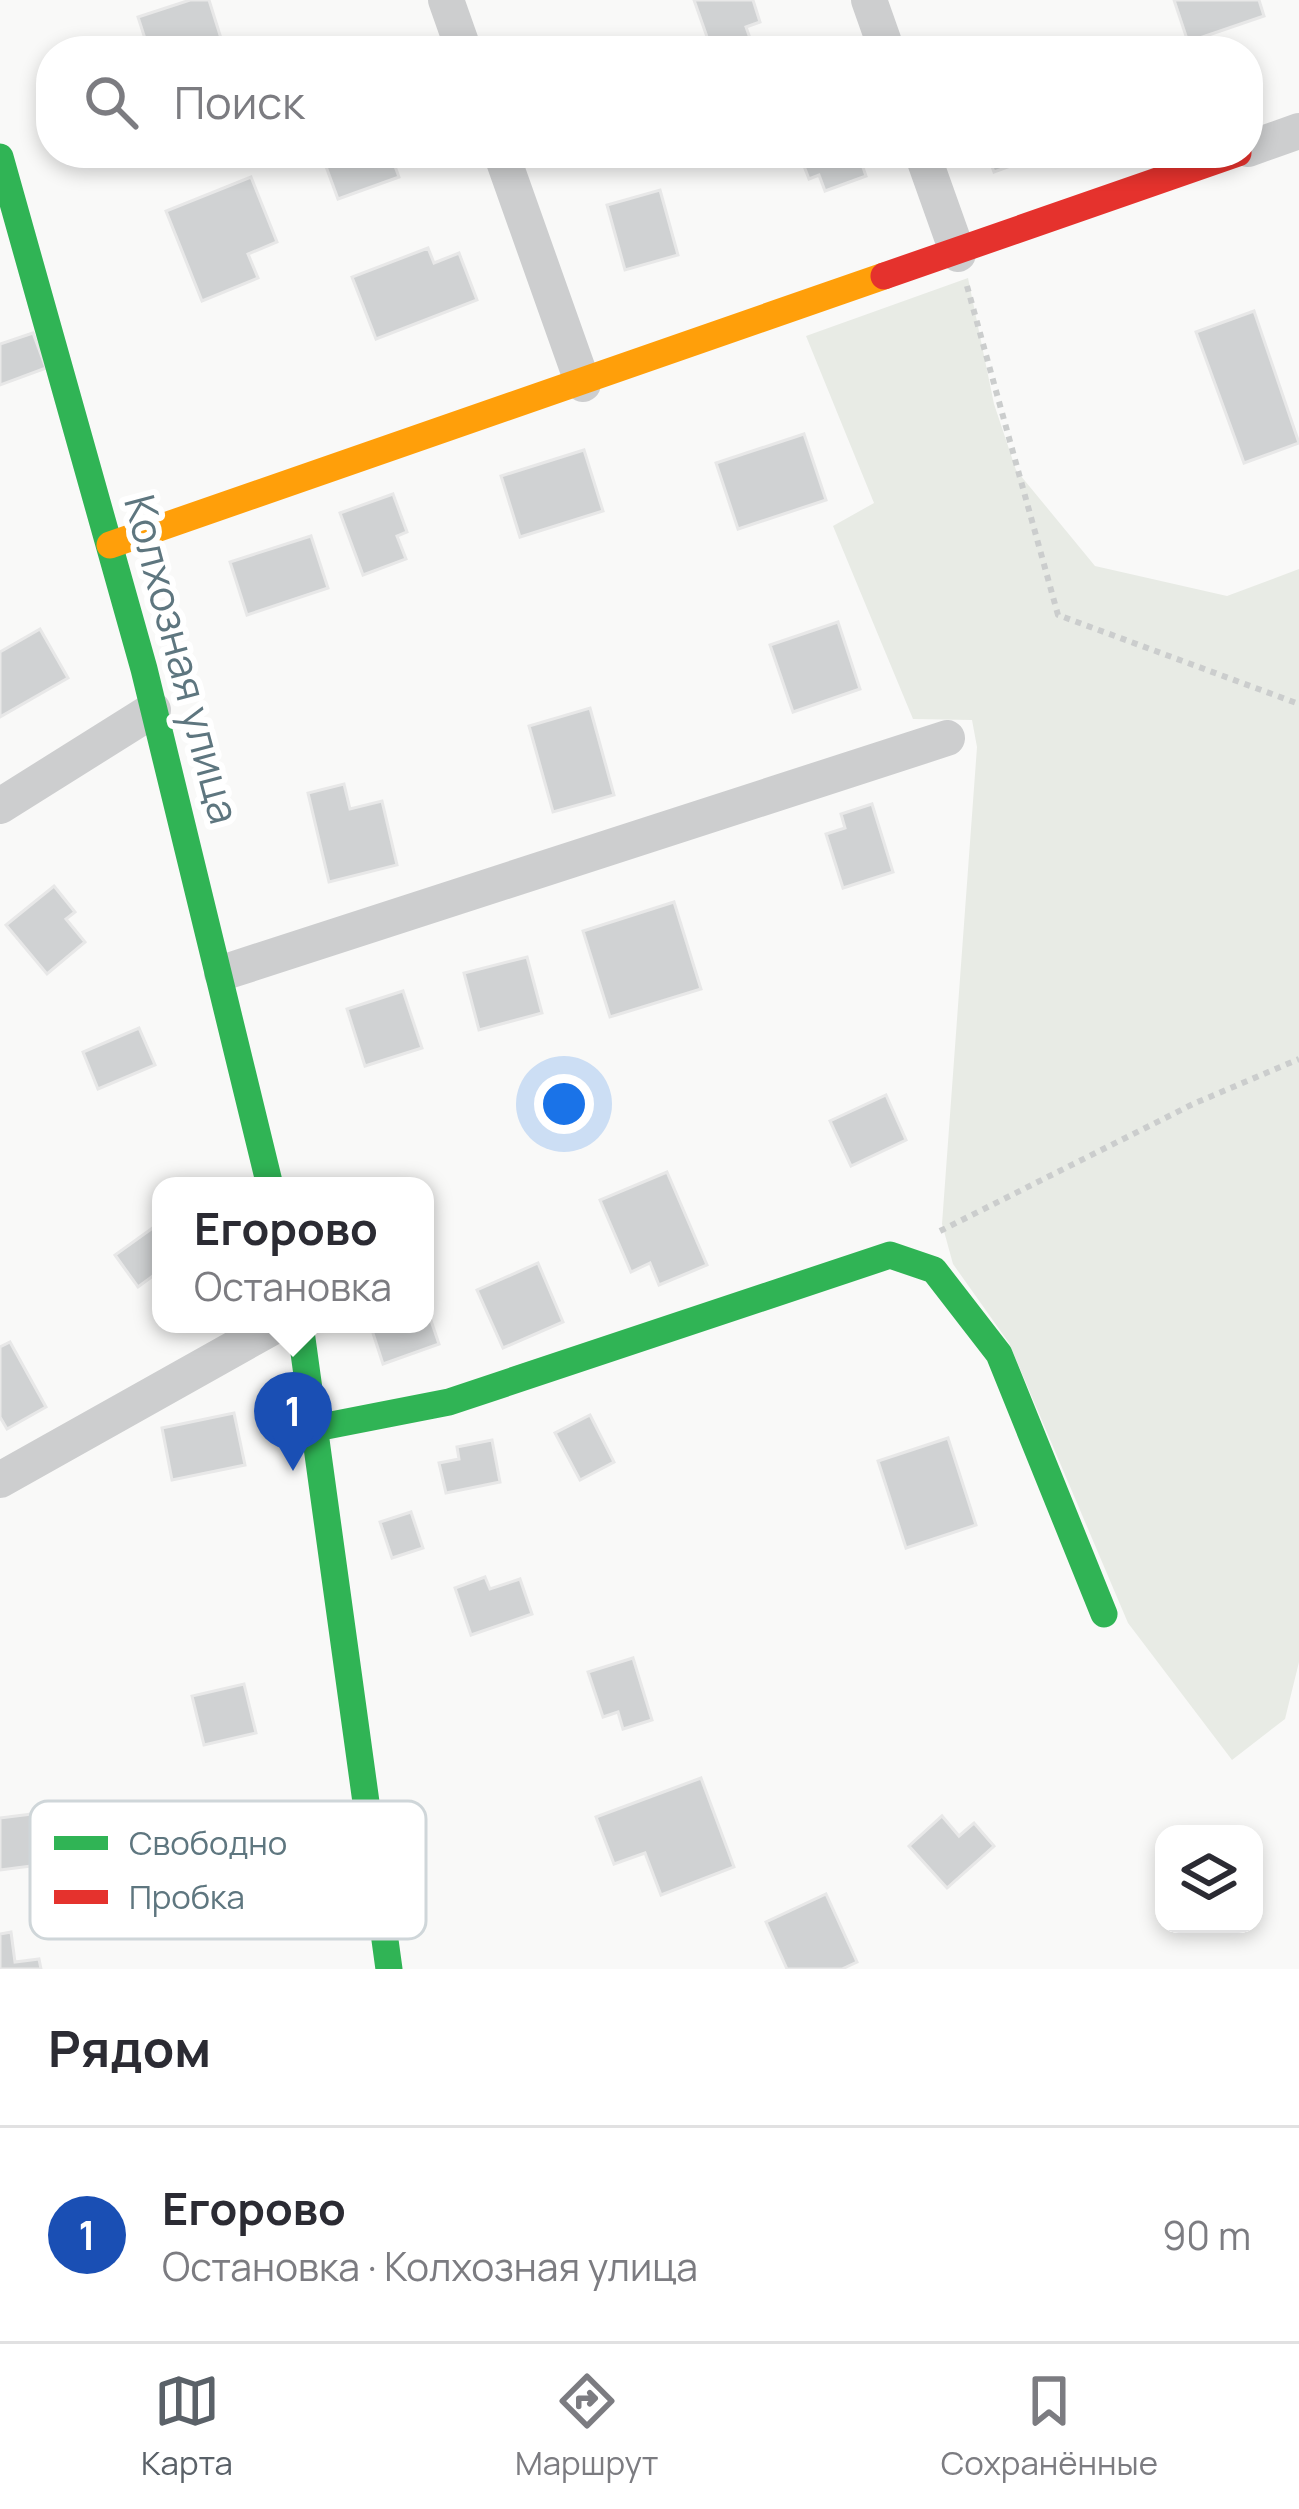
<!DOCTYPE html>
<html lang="ru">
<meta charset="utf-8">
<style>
:root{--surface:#fff;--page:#f2f2f3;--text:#2b2b33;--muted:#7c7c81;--line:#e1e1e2;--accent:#5a6168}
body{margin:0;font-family:Manrope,sans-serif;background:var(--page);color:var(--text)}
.controls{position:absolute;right:36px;bottom:36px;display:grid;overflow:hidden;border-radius:24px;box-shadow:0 6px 18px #0003}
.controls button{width:108px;height:108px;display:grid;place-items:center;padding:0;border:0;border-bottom:3px solid var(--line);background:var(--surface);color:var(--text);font:60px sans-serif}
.you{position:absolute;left:564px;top:1104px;width:42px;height:42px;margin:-30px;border:9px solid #fff;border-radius:50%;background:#1a73e8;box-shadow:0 0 0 18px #1a73e833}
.badge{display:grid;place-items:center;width:78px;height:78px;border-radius:50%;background:var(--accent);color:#fff;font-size:39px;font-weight:700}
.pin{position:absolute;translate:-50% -99px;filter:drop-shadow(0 3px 6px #0008)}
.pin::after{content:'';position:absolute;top:63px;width:42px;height:36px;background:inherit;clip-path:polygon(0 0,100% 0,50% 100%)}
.popup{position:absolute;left:152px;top:1177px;width:282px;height:156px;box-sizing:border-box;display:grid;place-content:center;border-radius:24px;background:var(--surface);filter:drop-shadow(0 3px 9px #0005);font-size:39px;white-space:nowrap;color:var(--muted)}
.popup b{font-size:45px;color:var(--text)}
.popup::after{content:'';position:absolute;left:50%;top:100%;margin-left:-24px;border:24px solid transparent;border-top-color:var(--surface)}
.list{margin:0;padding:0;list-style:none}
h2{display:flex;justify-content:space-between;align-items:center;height:156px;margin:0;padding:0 48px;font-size:51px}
h2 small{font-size:39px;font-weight:400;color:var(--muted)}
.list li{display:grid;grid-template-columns:78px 1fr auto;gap:36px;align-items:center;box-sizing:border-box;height:216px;padding:0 48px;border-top:3px solid var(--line)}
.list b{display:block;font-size:45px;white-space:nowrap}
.list p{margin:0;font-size:39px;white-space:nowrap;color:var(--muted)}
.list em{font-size:39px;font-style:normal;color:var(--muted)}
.icon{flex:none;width:66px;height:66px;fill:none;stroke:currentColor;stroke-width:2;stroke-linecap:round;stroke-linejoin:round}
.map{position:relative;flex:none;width:1299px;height:1969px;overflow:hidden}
.search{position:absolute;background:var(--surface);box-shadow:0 6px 18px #0003;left:36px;right:36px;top:36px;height:132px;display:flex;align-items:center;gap:30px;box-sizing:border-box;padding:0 42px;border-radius:48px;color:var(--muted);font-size:45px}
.sheet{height:372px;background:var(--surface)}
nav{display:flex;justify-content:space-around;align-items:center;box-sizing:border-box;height:168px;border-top:3px solid var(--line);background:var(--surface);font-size:33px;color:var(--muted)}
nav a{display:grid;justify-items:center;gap:6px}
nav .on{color:var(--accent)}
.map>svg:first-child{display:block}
.green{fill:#e8ebe5}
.building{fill:#d0d2d3;stroke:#e8e8e8;stroke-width:3}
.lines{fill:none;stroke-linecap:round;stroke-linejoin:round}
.path{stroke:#cbcdcd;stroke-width:6;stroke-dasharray:6 6;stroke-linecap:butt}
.street{stroke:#cdcecf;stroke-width:36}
.fast{stroke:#30b455;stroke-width:27}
.slow{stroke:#ff9f0a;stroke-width:27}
.jam{stroke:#e5322d;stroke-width:27}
.labels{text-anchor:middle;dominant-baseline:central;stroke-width:12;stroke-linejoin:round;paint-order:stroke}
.street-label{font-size:42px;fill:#5e767f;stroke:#fff}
.key{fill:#fff;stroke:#cfd6d9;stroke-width:3}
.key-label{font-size:33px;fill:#5e767f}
</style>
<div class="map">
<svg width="1299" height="1969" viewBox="0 0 1299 1969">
<rect width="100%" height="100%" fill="#f9f9f8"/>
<polygon class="green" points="968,278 994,404 1016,470 1095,566 1227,596 1299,569 1299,1662 1285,1719 1232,1760 1128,1623 1009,1343 953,1264 942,1224 977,747 972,720 913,719 833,526 874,503 806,336"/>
<g class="building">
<polygon points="190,0 209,0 225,51 149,51 138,17"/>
<polygon points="694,0 753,0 760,22 746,27 751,41 712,51"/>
<polygon points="1174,0 1259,0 1264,16 1188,42"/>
<polygon points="321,153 390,153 399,177 338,199"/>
<polygon points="799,153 858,153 866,176 825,191 819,175 809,179"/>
<polygon points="987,153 1045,153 994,172"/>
<polygon points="251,177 277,242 248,254 258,278 202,301 166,211"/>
<polygon points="660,190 678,255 625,270 607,205"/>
<polygon points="428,248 434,263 459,253 477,300 376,339 352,277"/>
<polygon points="1254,311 1299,443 1244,463 1196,332"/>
<polygon points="33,333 46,368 0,385 0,344"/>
<polygon points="804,434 826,500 738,529 716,463"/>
<polygon points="584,450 603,511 520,537 501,476"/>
<polygon points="393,494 407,532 397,536 406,559 363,575 340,513"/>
<polygon points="311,536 328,588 247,615 230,562"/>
<polygon points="838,622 860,689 793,712 770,645"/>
<polygon points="40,629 68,678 0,717 0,652"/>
<polygon points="590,708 614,795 553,812 529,726"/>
<polygon points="344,784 350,809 382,801 397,865 329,882 308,793"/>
<polygon points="872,804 893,872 843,888 826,834 845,828 841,814"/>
<polygon points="54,886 75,912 66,919 85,942 47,974 6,925"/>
<polygon points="674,902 701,989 610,1017 583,931"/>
<polygon points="527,957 542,1013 479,1030 464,973"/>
<polygon points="403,991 422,1048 365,1066 347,1009"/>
<polygon points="139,1028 155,1065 98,1089 83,1052"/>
<polygon points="886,1095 906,1140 851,1166 830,1121"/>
<polygon points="667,1172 707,1265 659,1285 650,1263 631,1272 600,1200"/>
<polygon points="161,1222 161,1270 138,1287 115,1255"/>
<polygon points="538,1263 563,1322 503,1348 477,1290"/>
<polygon points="425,1303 439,1344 383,1364 370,1324 425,1324"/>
<polygon points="10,1342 46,1407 7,1429 0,1417 0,1347"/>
<polygon points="234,1413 245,1465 172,1480 162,1428"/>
<polygon points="590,1415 614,1462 580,1480 555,1433"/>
<polygon points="948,1438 976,1525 906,1548 878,1461"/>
<polygon points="492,1440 500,1482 446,1493 439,1463 459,1459 457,1447"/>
<polygon points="411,1512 423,1548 392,1558 380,1522"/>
<polygon points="485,1577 490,1589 520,1579 532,1614 471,1635 455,1588"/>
<polygon points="633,1658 652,1720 623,1729 618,1712 603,1717 588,1672"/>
<polygon points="244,1684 256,1733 204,1745 192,1696"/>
<polygon points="701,1778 734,1867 661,1895 645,1853 614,1864 596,1817"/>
<polygon points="40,1813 47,1864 0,1870 0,1818"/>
<polygon points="942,1816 959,1836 974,1823 994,1846 947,1888 909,1846"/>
<polygon points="312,1835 325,1902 174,1932 165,1883 231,1870 227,1852"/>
<polygon points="826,1894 857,1962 842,1969 787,1969 766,1922"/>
<polygon points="11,1932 15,1962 39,1959 41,1969 0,1969 0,1934"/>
</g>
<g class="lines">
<g class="path">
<polyline points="967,286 1058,615 1299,704"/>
<polyline points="940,1231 1193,1104 1299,1059"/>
</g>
<g class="street">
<polyline points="446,0 464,51"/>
<polyline points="869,0 887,51"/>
<polyline points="1248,149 1299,131"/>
<polyline points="501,153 583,384"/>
<polyline points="922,153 958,254"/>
<polyline points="0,806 153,710"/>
<polyline points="222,973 947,738"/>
<polyline points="0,1480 278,1324"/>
</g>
<g class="fast">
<polyline points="0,157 144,669 270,1186"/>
<polyline points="300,1324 389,1969"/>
<polyline points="316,1428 449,1402 890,1255 934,1270 999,1354 1104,1614"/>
</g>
<polyline class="slow" points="110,545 884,276"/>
<polyline class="jam" points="884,276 1238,153"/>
</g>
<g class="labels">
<g class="street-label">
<text transform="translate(183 659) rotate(75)">Колхозная улица</text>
</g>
</g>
<rect x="30" y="1801" width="396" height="138" rx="18" class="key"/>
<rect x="54" y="1836" width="54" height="14" fill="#30b455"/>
<rect x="54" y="1890" width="54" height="14" fill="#e5322d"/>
<g class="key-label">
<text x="129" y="1855">Свободно</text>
<text x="129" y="1909">Пробка</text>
</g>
</svg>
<div class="controls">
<button><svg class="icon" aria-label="layers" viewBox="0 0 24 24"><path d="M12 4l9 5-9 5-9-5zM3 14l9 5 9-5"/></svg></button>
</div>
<div class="you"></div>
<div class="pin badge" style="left:293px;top:1471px;background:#1a4fb4">1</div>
<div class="popup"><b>Егорово</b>Остановка</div>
<div class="search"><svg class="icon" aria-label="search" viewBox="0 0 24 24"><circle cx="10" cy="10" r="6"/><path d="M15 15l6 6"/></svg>Поиск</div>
</div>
<section class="sheet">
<h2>Рядом<small></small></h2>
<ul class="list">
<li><span class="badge" style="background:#1a4fb4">1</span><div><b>Егорово</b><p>Остановка · Колхозная улица</p></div><em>90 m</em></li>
</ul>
</section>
<nav>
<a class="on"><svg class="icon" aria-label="map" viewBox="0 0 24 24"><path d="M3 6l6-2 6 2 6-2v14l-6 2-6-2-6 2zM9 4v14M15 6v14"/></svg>Карта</a>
<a><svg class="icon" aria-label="directions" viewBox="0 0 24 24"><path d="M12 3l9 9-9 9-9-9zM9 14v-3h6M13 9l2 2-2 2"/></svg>Маршрут</a>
<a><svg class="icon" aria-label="saved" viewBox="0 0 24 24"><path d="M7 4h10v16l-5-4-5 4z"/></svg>Сохранённые</a>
</nav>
